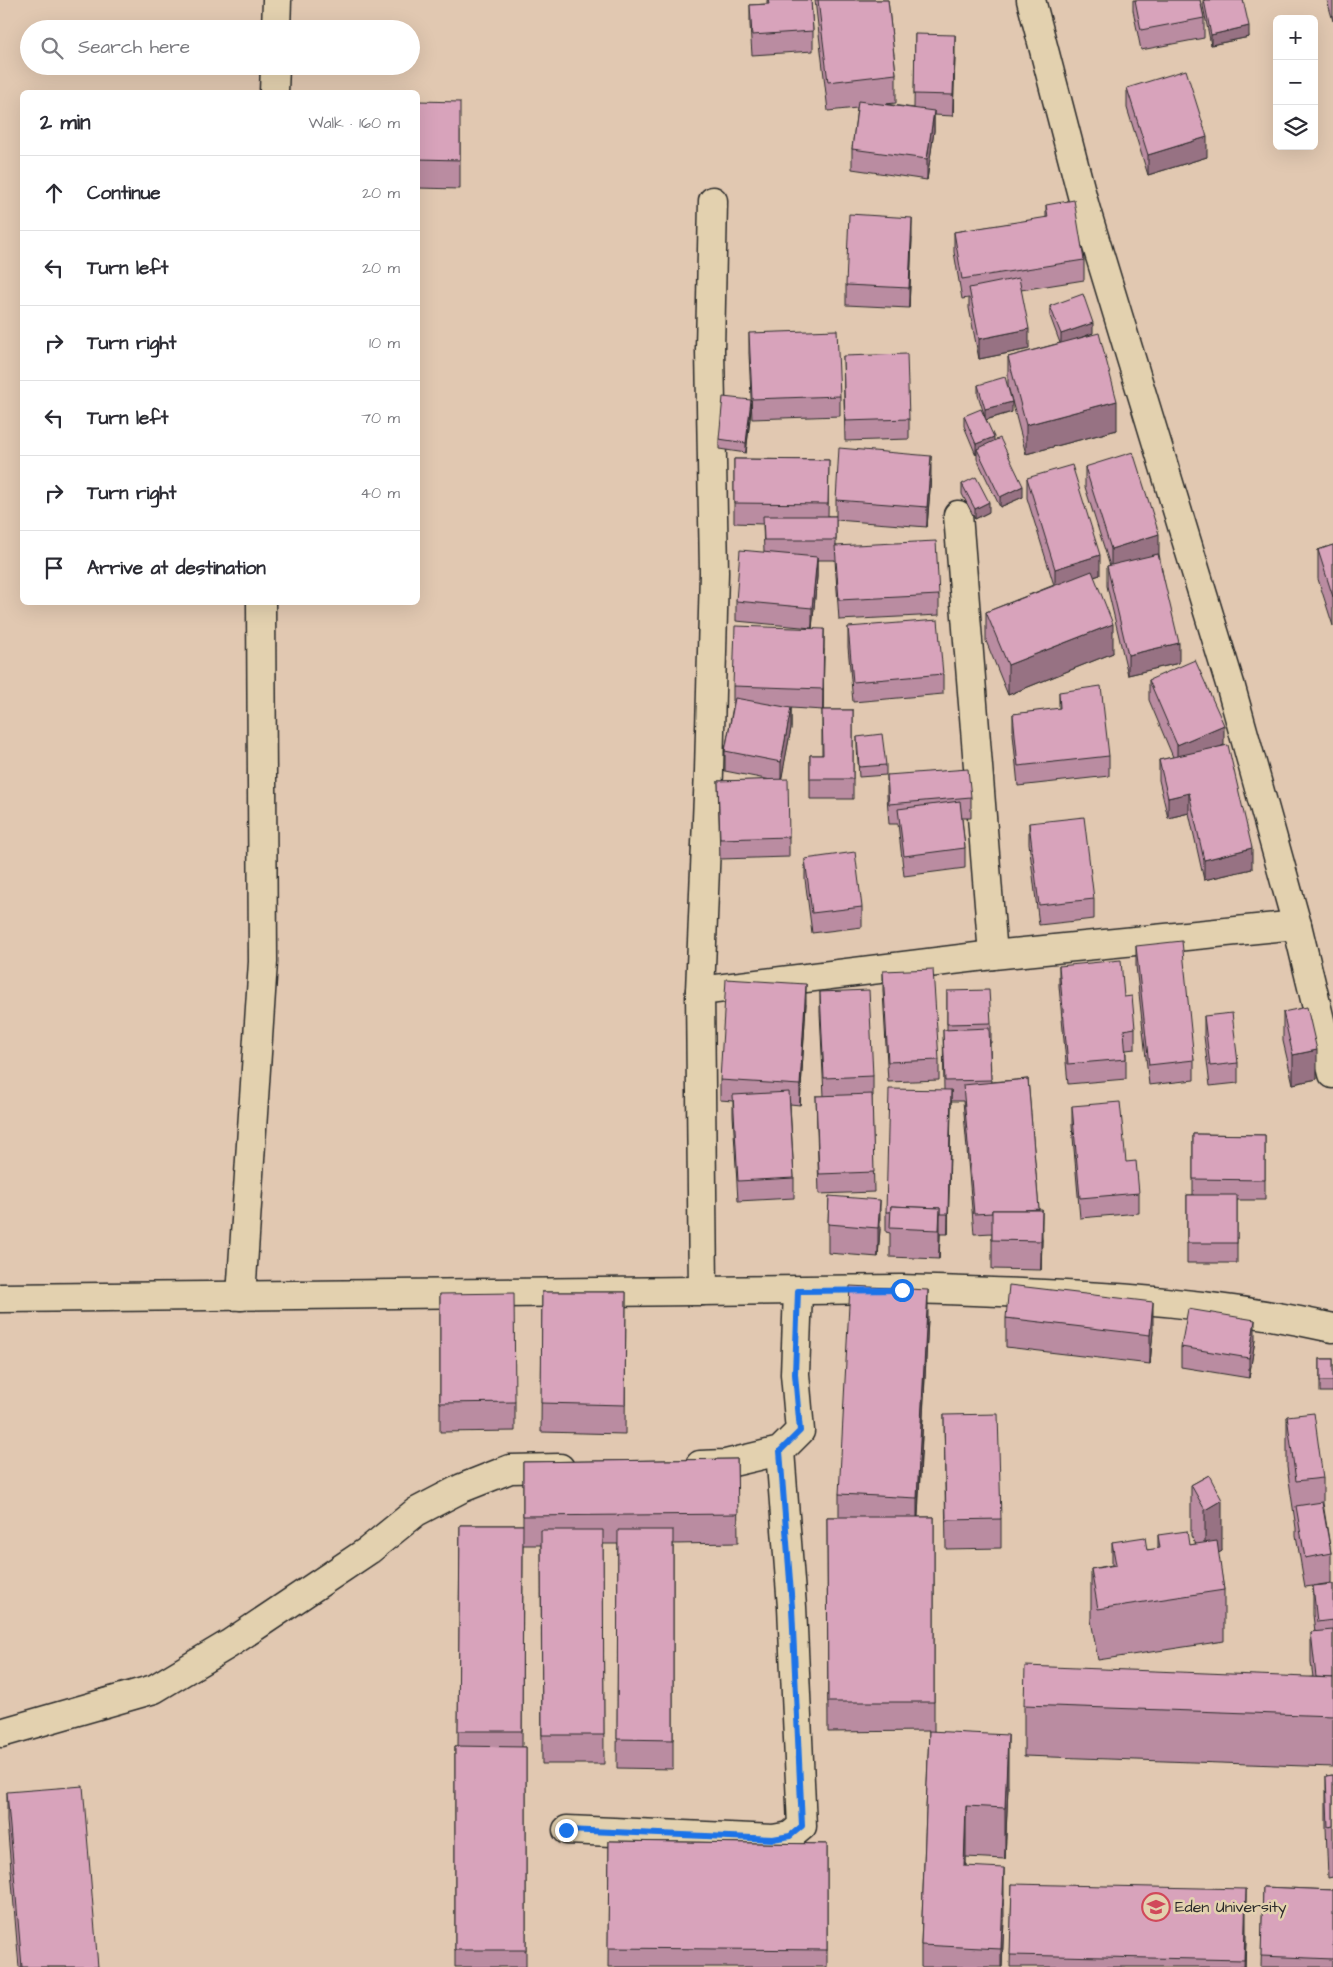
<!DOCTYPE html>
<meta charset="utf-8">
<style>
:root{--surface:#fff;--page:#f7f7f7;--text:#2b2b33;--muted:#7c7c81;--line:#e1e1e2}
body{margin:0;font-family:"Architects Daughter",sans-serif;background:var(--page);color:var(--text)}
.controls{position:absolute;right:15px;top:15px;display:grid;overflow:hidden;border-radius:8px;box-shadow:0 5px 20px #0002}
.controls button{width:45px;height:45px;display:grid;place-items:center;padding:0;border:0;border-bottom:1px solid var(--line);background:var(--surface);color:var(--text);font:25px sans-serif}
.stop{position:absolute;width:15px;height:15px;margin:-11px;border:4px solid #1a73e8;border-radius:50%;background:#fff}
.stop.end{background:#1a73e8;border-color:#fff;box-shadow:0 1px 5px #0008}
.list{margin:0;padding:0;list-style:none}
h2{display:flex;justify-content:space-between;align-items:center;height:65px;margin:0;padding:0 20px;font-size:21px}
h2 small{font-size:16px;font-weight:400;color:var(--muted)}
.list li{display:grid;grid-template-columns:32px 1fr auto;gap:15px;align-items:center;box-sizing:border-box;height:75px;padding:0 20px;border-top:1px solid var(--line)}
.list b{display:block;font-size:19px;white-space:nowrap}
.list em{font-size:16px;font-style:normal;color:var(--muted)}
.icon{flex:none;width:28px;height:28px;fill:none;stroke:currentColor;stroke-width:2;stroke-linecap:round;stroke-linejoin:round}
.map{position:relative;flex:none;width:1333px;height:1967px;overflow:hidden}
.search{position:absolute;background:var(--surface);box-shadow:0 5px 20px #0002;left:20px;top:20px;width:400px;height:55px;display:flex;align-items:center;gap:12px;box-sizing:border-box;padding:0 18px;border-radius:28px;color:var(--muted);font-size:19px}
.panel{position:absolute;background:var(--surface);box-shadow:0 5px 20px #0002;left:20px;top:90px;width:400px;height:515px;border-radius:8px}
.map>svg:first-child{display:block}
.lines{fill:none;stroke-linecap:round;stroke-linejoin:round}
.minor-casing{stroke:#2b2b2b;stroke-width:31}
.minor{stroke:#e3d1af;stroke-width:28}
.wall{fill:#ba8ca1;stroke:#2b2b2b}
.shaded-wall{fill:#977283;stroke:#2b2b2b}
.building{fill:#d8a3bb;stroke:#2b2b2b}
.route{stroke:#1a73e8;stroke-width:6}
.labels{text-anchor:middle;dominant-baseline:central;stroke-width:5;stroke-linejoin:round;paint-order:stroke}
.poi-label{font-size:16px;fill:#2b2b2b;stroke:#e3d1af;text-anchor:start}
</style>
<div class="map">
<svg width="1333" height="1967" viewBox="0 0 1333 1967">
<rect width="100%" height="100%" fill="#e1c8b1"/>
<filter id="ink" filterUnits="userSpaceOnUse"><feTurbulence type="fractalNoise" baseFrequency=".02" numOctaves="2"/><feDisplacementMap in="SourceGraphic" scale="10" xChannelSelector="R" yChannelSelector="G"/><feConvolveMatrix kernelMatrix="1 2 1 2 8 2 1 2 1" color-interpolation-filters="sRGB"/></filter>
<g filter="url(#ink)">
<g class="lines">
<defs>
<g id="minor">
<polyline points="1031,0 1085,207 1230,684 1297,925 1333,1074"/>
<polyline points="276,29 277,0"/>
<polyline points="274,92 275,66"/>
<polyline points="958,515 993,955"/>
<polyline points="700,991 993,955 1297,925"/>
<polyline points="703,1291 700,991 709,771 714,572 710,350 713,201"/>
<polyline points="241,1296 263,962 261,602"/>
<path d="M0 1298 902 1289C1047 1293 1190 1296 1333 1328"/>
<polyline points="700,1465 725,1464 780,1451 800,1431 795,1374 798,1291"/>
<polyline points="1,1733 154,1689 229,1644 369,1550 416,1512 462,1488 510,1469 560,1468"/>
<polyline points="567,1830 773,1839 790,1836 802,1826 792,1607 780,1451"/>
</g>
</defs>
<use href="#minor" class="minor-casing"/>
<use href="#minor" class="minor"/>
</g>
<g class="wall">
<polygon points="767,0 811,0 813,31 813,51 752,55 750,25 750,5 767,4"/>
<polygon points="815,0 888,0 896,74 896,103 885,104 914,108 915,34 955,55 953,116 934,115 934,131 927,180 852,169 852,149 857,108 828,111"/>
<polygon points="1133,0 1200,0 1204,18 1204,38 1141,50 1133,10"/>
<polygon points="1203,0 1243,0 1249,37 1211,45 1203,6"/>
<polygon points="1327,0 1333,0 1333,21"/>
<polygon points="1127,88 1207,157 1148,175 1127,108"/>
<polygon points="418,101 460,131 460,189 418,188"/>
<polygon points="1046,205 1084,260 1084,280 1021,290 1029,349 979,359 969,308 969,298 962,299 954,252 954,232 1046,218"/>
<polygon points="912,238 909,308 846,305 846,285"/>
<polygon points="1050,306 1093,333 1077,339 1117,430 1026,454 1008,386 1008,357 1060,343 1050,316"/>
<polygon points="749,333 840,396 840,416 752,419 749,353"/>
<polygon points="843,356 909,419 909,439 845,441"/>
<polygon points="978,385 1012,412 986,420 994,441 1023,497 1000,507 977,459 977,454 976,455 964,426 964,416 985,417 978,395"/>
<polygon points="751,410 746,453 719,449 719,439"/>
<polygon points="734,459 829,460 828,516 836,516 836,500 931,476 927,527 836,520 836,546 939,595 939,615 839,620 835,560 817,560 817,577 812,628 736,621 736,601 764,552 763,524 734,523"/>
<polygon points="1085,467 1159,554 1179,663 1128,675 1107,586 1107,566 1110,566 1085,487"/>
<polygon points="1027,478 1100,575 1094,577 1113,653 1008,695 986,641 986,612 1054,585 1027,498"/>
<polygon points="962,484 989,512 975,519 962,494"/>
<polygon points="1333,545 1333,626 1318,579 1318,550"/>
<polygon points="848,627 943,674 943,694 853,702 848,647"/>
<polygon points="824,649 823,710 791,708 791,728 781,780 789,837 789,857 720,859 718,781 771,780 725,771 725,751 733,706 733,686"/>
<polygon points="1149,680 1224,745 1252,869 1204,880 1189,813 1168,818 1159,780 1159,760 1173,757 1149,700"/>
<polygon points="1059,692 1109,756 1109,776 1018,786 1013,734 1013,714 1059,709"/>
<polygon points="822,710 853,710 853,799 810,799 810,755 822,755"/>
<polygon points="857,737 886,765 886,775 859,777 857,747"/>
<polygon points="887,775 971,797 971,818 962,818 965,848 965,868 904,876 898,824 889,824 887,796"/>
<polygon points="1029,823 1094,899 1094,919 1039,925 1029,843"/>
<polygon points="805,859 862,907 862,927 812,933 805,879"/>
<polygon points="1136,946 1194,1060 1194,1080 1149,1085 1136,966"/>
<polygon points="1059,966 1124,997 1135,1028 1135,1049 1126,1050 1126,1079 1068,1084 1059,986"/>
<polygon points="883,971 939,1060 939,1080 888,1082 883,991"/>
<polygon points="947,991 991,1023 991,1043 990,1043 991,1082 1028,1079 1039,1210 1042,1240 1041,1270 992,1269 992,1233 974,1234 963,1101 951,1101 948,1234 940,1234 939,1259 890,1257 890,1233 886,1232 886,1212 944,1090 943,1030 947,1030"/>
<polygon points="820,992 873,1076 873,1096 872,1097 874,1192 819,1194 816,1096 824,1096 820,1012"/>
<polygon points="806,1004 800,1105 790,1104 794,1178 794,1198 738,1201 733,1115 733,1101 720,1100 720,1080"/>
<polygon points="1283,1012 1317,1079 1293,1084 1283,1041"/>
<polygon points="1204,1016 1238,1063 1238,1083 1210,1086 1204,1036"/>
<polygon points="1072,1106 1126,1162 1139,1193 1139,1213 1080,1218 1072,1126"/>
<polygon points="1193,1134 1265,1135 1265,1200 1237,1200 1237,1263 1187,1263 1187,1195 1193,1195"/>
<polygon points="829,1196 880,1229 878,1257 828,1253 828,1224"/>
<polygon points="542,1292 626,1292 625,1434 541,1432"/>
<polygon points="440,1294 515,1402 515,1431 440,1432"/>
<polygon points="1006,1318 1153,1331 1150,1364 1006,1347"/>
<polygon points="928,1319 918,1517 934,1517 934,1731 1008,1786 1005,1859 966,1857 966,1866 1004,1919 1002,1967 921,1967 921,1945 929,1731 828,1732 827,1517 839,1517 839,1494"/>
<polygon points="1255,1340 1249,1378 1181,1367 1181,1347"/>
<rect x="1320" y="1359" width="13" height="33"/>
<polygon points="944,1415 1001,1519 1001,1548 946,1549"/>
<polygon points="1287,1416 1323,1478 1323,1503 1331,1553 1331,1583 1313,1586 1333,1584 1333,1767 1024,1756 1024,1705 1313,1677 1311,1662 1311,1632 1315,1632 1313,1615 1313,1586 1305,1587 1296,1535 1296,1528 1287,1467"/>
<polygon points="737,1459 738,1543 673,1544 673,1769 617,1768 618,1544 603,1544 604,1764 542,1764 541,1545 523,1545 522,1747 526,1747 526,1967 455,1967 455,1746 458,1746 460,1525 523,1525 523,1462"/>
<polygon points="1209,1475 1222,1551 1218,1553 1224,1590 1224,1641 1098,1660 1091,1620 1091,1569 1112,1565 1112,1542 1147,1550 1158,1549 1158,1535 1189,1545 1196,1544 1191,1536 1191,1485"/>
<polygon points="1333,1775 1333,1877 1328,1878 1326,1827 1326,1776"/>
<polygon points="7,1792 98,1967 19,1967 7,1821"/>
<polygon points="609,1841 827,1844 827,1967 608,1967"/>
<polygon points="1012,1884 1246,1940 1245,1967 1010,1967"/>
<polygon points="1263,1887 1333,1890 1333,1967 1261,1967"/>
</g>
<g class="shaded-wall">
<polygon points="1249,26 1249,37 1211,45 1211,35"/>
<polygon points="955,35 955,55 953,116 953,95"/>
<polygon points="934,111 934,131 927,180 927,159"/>
<polygon points="1207,137 1207,157 1148,175 1148,155"/>
<polygon points="912,218 912,238 909,308 909,288"/>
<polygon points="1093,323 1093,333 1061,345 1061,334"/>
<polygon points="1029,329 1029,349 979,359 979,339"/>
<polygon points="751,400 751,410 746,453 746,443"/>
<polygon points="1117,401 1117,430 1026,454 1026,425"/>
<polygon points="1012,402 1012,412 985,420 985,409"/>
<polygon points="994,437 994,447 977,449 977,454 976,455 976,444"/>
<polygon points="931,456 931,476 927,527 927,507"/>
<polygon points="1023,486 1023,497 1000,507 1000,497"/>
<polygon points="989,502 989,512 975,519 975,509"/>
<polygon points="1159,534 1159,554 1111,569 1111,549"/>
<polygon points="1100,555 1100,575 1055,589 1055,569"/>
<polygon points="817,557 817,577 812,628 812,608"/>
<polygon points="1113,624 1113,653 1008,695 1008,665"/>
<polygon points="824,629 824,649 823,710 823,689"/>
<polygon points="1179,643 1179,663 1128,675 1128,655"/>
<polygon points="791,708 791,728 781,782 781,762"/>
<polygon points="1224,725 1224,745 1177,765 1177,745"/>
<polygon points="1189,793 1189,813 1168,818 1168,798"/>
<polygon points="1252,848 1252,869 1204,880 1204,860"/>
<polygon points="806,984 806,1004 800,1105 800,1085"/>
<polygon points="1317,1050 1317,1079 1293,1084 1293,1055"/>
<polygon points="951,1090 951,1110 948,1234 948,1214"/>
<polygon points="880,1200 880,1229 878,1257 878,1228"/>
<polygon points="940,1208 940,1238 939,1259 939,1230"/>
<polygon points="1042,1210 1042,1240 1041,1270 1041,1241"/>
<polygon points="928,1290 928,1319 917,1528 917,1498"/>
<polygon points="1153,1302 1153,1331 1150,1364 1150,1335"/>
<polygon points="1255,1320 1255,1340 1249,1378 1249,1358"/>
<polygon points="1222,1500 1222,1551 1205,1561 1205,1510"/>
<polygon points="1008,1735 1008,1786 1005,1859 1005,1808"/>
<polygon points="966,1806 966,1857 964,1917 964,1866"/>
<polygon points="1004,1868 1004,1919 1002,1967 1001,1967 1001,1949"/>
<polygon points="1246,1889 1246,1940 1245,1967 1244,1967"/>
</g>
<g class="building">
<polygon points="768,0 811,0 813,31 752,35 750,5 769,4"/>
<polygon points="818,0 888,0 896,74 828,82"/>
<polygon points="1135,0 1200,0 1204,18 1141,30"/>
<polygon points="1204,0 1243,0 1249,26 1211,35"/>
<polygon points="915,34 955,35 953,95 914,94"/>
<polygon points="1186,70 1207,137 1148,155 1127,88"/>
<polygon points="418,101 460,102 460,160 418,159"/>
<polygon points="858,101 934,111 927,159 852,149"/>
<polygon points="1074,200 1084,260 962,279 954,232 1048,217 1046,205"/>
<polygon points="849,214 912,218 909,288 846,285"/>
<polygon points="1019,278 1029,329 979,339 969,288"/>
<polygon points="1083,294 1093,323 1061,334 1050,306"/>
<polygon points="837,330 840,396 752,399 749,333"/>
<polygon points="1099,333 1117,401 1026,425 1008,357"/>
<polygon points="907,354 909,419 845,421 843,356"/>
<polygon points="1005,377 1012,402 985,409 978,385"/>
<polygon points="723,397 751,400 746,443 719,439"/>
<polygon points="981,409 994,437 976,444 964,416"/>
<polygon points="1000,438 1023,486 1000,497 977,449"/>
<polygon points="839,448 931,456 927,507 836,500"/>
<polygon points="1133,452 1159,534 1111,549 1085,467"/>
<polygon points="734,459 829,460 828,504 734,503"/>
<polygon points="1072,465 1100,555 1055,569 1027,478"/>
<polygon points="976,477 989,502 975,509 962,484"/>
<polygon points="763,516 836,516 836,540 764,540"/>
<polygon points="936,541 939,595 839,600 835,546"/>
<polygon points="1333,545 1333,597 1318,550"/>
<polygon points="740,550 817,557 812,608 736,601"/>
<polygon points="1158,554 1179,643 1128,655 1107,566"/>
<polygon points="1092,571 1113,624 1008,665 986,612"/>
<polygon points="938,620 943,674 853,682 848,627"/>
<polygon points="735,626 824,629 823,689 733,686"/>
<polygon points="1195,660 1224,725 1177,745 1149,680"/>
<polygon points="1101,686 1109,756 1018,766 1013,714 1060,708 1059,692"/>
<polygon points="735,698 791,708 781,762 725,751"/>
<polygon points="822,710 853,710 853,779 810,779 810,755 823,755"/>
<polygon points="882,734 886,765 859,767 857,737"/>
<polygon points="1228,745 1252,848 1204,860 1189,793 1168,798 1159,760"/>
<polygon points="968,769 971,797 889,804 887,775"/>
<polygon points="788,779 789,837 720,839 718,781"/>
<polygon points="960,801 965,848 904,856 898,809"/>
<polygon points="1084,817 1094,899 1039,905 1029,823"/>
<polygon points="855,852 862,907 812,913 805,859"/>
<polygon points="1182,941 1194,1060 1149,1065 1136,946"/>
<polygon points="1121,960 1124,997 1132,996 1135,1028 1124,1030 1126,1059 1068,1064 1059,966"/>
<polygon points="933,969 939,1060 888,1062 883,971"/>
<polygon points="726,979 806,984 800,1085 720,1080"/>
<polygon points="869,990 873,1076 824,1078 820,992"/>
<polygon points="989,990 991,1023 947,1024 947,991"/>
<polygon points="1307,1007 1317,1050 1293,1055 1283,1012"/>
<polygon points="1232,1013 1238,1063 1210,1066 1204,1016"/>
<polygon points="989,1028 991,1080 945,1081 943,1030"/>
<polygon points="1028,1079 1039,1209 1024,1210 992,1210 992,1213 974,1214 963,1085"/>
<polygon points="889,1089 951,1090 948,1214 940,1214 940,1208 891,1206 890,1212 886,1212"/>
<polygon points="789,1092 794,1178 738,1181 733,1095"/>
<polygon points="872,1094 874,1172 819,1174 816,1096"/>
<polygon points="1120,1102 1126,1162 1136,1161 1139,1193 1080,1198 1072,1106"/>
<polygon points="1193,1134 1265,1135 1265,1180 1193,1179"/>
<rect x="1187" y="1195" width="50" height="48"/>
<polygon points="829,1196 880,1200 878,1228 828,1224"/>
<polygon points="891,1206 940,1208 939,1230 890,1228"/>
<polygon points="992,1210 1042,1210 1041,1241 992,1240"/>
<polygon points="1009,1285 1153,1302 1150,1335 1006,1318"/>
<polygon points="850,1286 928,1290 917,1498 839,1494"/>
<polygon points="542,1292 626,1292 625,1405 541,1403"/>
<polygon points="514,1293 515,1402 440,1403 440,1294"/>
<polygon points="1188,1309 1255,1320 1249,1358 1181,1347"/>
<rect x="1320" y="1359" width="13" height="22"/>
<polygon points="1314,1413 1323,1478 1296,1481 1287,1416"/>
<polygon points="998,1414 1001,1519 946,1520 944,1415"/>
<polygon points="737,1459 738,1514 523,1516 523,1462"/>
<polygon points="1209,1475 1222,1500 1205,1510 1191,1485"/>
<polygon points="1322,1502 1331,1553 1305,1558 1296,1506"/>
<polygon points="827,1517 934,1517 934,1702 828,1702"/>
<polygon points="460,1525 523,1525 522,1731 458,1731"/>
<polygon points="541,1530 603,1530 604,1735 542,1735"/>
<polygon points="618,1530 673,1530 673,1740 617,1739"/>
<polygon points="1187,1531 1189,1545 1217,1541 1224,1590 1098,1609 1091,1569 1116,1565 1112,1542 1145,1537 1147,1550 1160,1548 1158,1535"/>
<polygon points="1333,1584 1333,1620 1317,1622 1313,1586"/>
<polygon points="1333,1630 1333,1678 1316,1677 1311,1632"/>
<polygon points="1025,1666 1333,1678 1333,1716 1024,1705"/>
<polygon points="929,1731 1008,1735 1005,1808 966,1806 964,1866 1004,1868 1001,1949 921,1945"/>
<polygon points="455,1746 526,1747 526,1950 455,1950"/>
<polygon points="1333,1775 1333,1826 1328,1827 1326,1776"/>
<polygon points="83,1786 98,1967 22,1967 7,1792"/>
<polygon points="609,1841 827,1844 827,1950 608,1948"/>
<polygon points="1012,1884 1246,1889 1244,1960 1010,1955"/>
<polygon points="1263,1887 1333,1890 1333,1959 1261,1956"/>
</g>
</g>
<g class="lines" filter="url(#ink)">
<polyline class="route" points="566,1830 773,1839 790,1836 802,1826 792,1607 780,1451 800,1431 795,1374 798,1291 902,1290"/>
</g>
<defs>
<symbol id="university-ring" viewBox="-11 -11 22 22"><circle r="9.5" fill="#e3d1af" stroke="#d1495b" stroke-width="1.5"/><path d="M0-5L7-2L0 1L-7-2ZM-4 1L0 2.5L4 1V4Q0 6-4 4Z" fill="#d1495b"/></symbol>
</defs>
<g fill-rule="evenodd">
<use href="#university-ring" x="1140" y="1891" width="32" height="32"/>
</g>
<g class="labels">
<g class="poi-label">
<text x="1175" y="1907">Eden University</text>
</g>
</g>
</svg>
<div class="controls">
<button>+</button>
<button>−</button>
<button><svg class="icon" aria-label="layers" viewBox="0 0 24 24"><path d="M12 4l9 5-9 5-9-5zM3 14l9 5 9-5"/></svg></button>
</div>
<div class="stop" style="left:902px;top:1290px"></div>
<div class="stop end" style="left:566px;top:1830px"></div>
<div class="search"><svg class="icon" aria-label="search" viewBox="0 0 24 24"><circle cx="10" cy="10" r="6"/><path d="M15 15l6 6"/></svg>Search here</div>
<section class="panel">
<h2>2 min<small>Walk · 160 m</small></h2>
<ul class="list">
<li><svg class="icon" aria-label="ahead" viewBox="0 0 24 24"><path d="M12 20V5M6 11l6-6 6 6"/></svg><div><b>Continue</b></div><em>20 m</em></li>
<li><svg class="icon" aria-label="left" viewBox="0 0 24 24"><path d="M17 20v-9H6M10 6l-5 5 5 5"/></svg><div><b>Turn left</b></div><em>20 m</em></li>
<li><svg class="icon" aria-label="right" viewBox="0 0 24 24"><path d="M7 20v-9h11M14 6l5 5-5 5"/></svg><div><b>Turn right</b></div><em>10 m</em></li>
<li><svg class="icon" aria-label="left" viewBox="0 0 24 24"><path d="M17 20v-9H6M10 6l-5 5 5 5"/></svg><div><b>Turn left</b></div><em>70 m</em></li>
<li><svg class="icon" aria-label="right" viewBox="0 0 24 24"><path d="M7 20v-9h11M14 6l5 5-5 5"/></svg><div><b>Turn right</b></div><em>40 m</em></li>
<li><svg class="icon" aria-label="arrive" viewBox="0 0 24 24"><path d="M6 21V4h12l-3 4 3 4H6"/></svg><div><b>Arrive at destination</b></div></li>
</ul>
</section>
</div>
